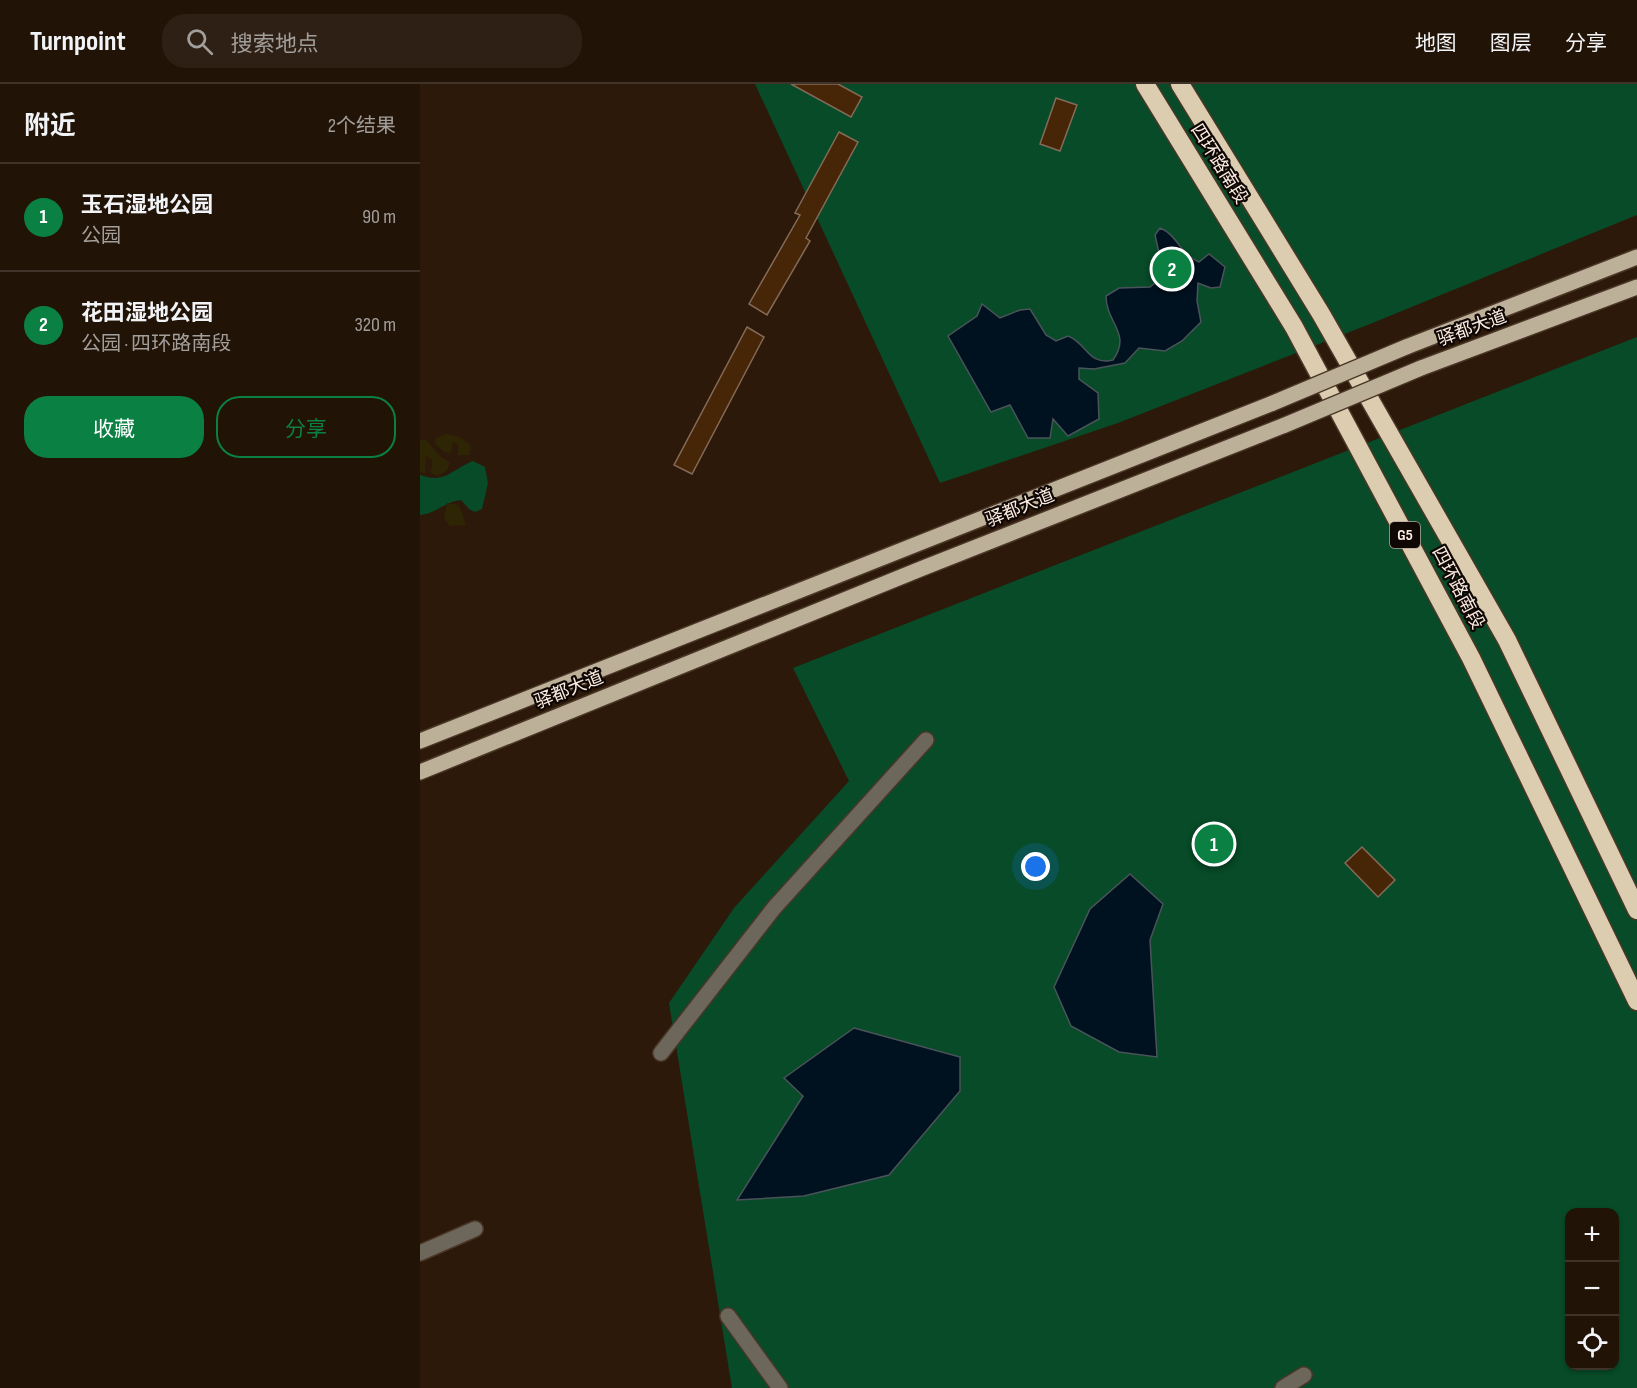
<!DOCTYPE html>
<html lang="zh">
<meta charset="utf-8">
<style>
:root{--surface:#221307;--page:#2e2015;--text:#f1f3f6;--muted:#a29e9b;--line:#3f3228;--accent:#0b8043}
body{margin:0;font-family:"Sofia Sans Condensed","Noto Sans SC",sans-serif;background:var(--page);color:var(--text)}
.controls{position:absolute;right:18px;bottom:18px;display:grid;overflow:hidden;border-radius:12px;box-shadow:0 2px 4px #0004}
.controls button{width:54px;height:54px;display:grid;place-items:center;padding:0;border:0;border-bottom:2px solid var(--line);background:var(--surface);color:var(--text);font:30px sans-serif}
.you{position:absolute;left:616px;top:783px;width:21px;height:21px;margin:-15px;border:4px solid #fff;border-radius:50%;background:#1a73e8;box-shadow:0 0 0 9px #1a73e833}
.badge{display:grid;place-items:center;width:39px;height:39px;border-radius:50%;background:var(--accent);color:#fff;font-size:20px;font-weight:700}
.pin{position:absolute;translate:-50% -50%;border:3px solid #fff;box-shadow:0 2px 6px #0006}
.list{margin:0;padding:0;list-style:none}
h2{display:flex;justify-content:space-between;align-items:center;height:78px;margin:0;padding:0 24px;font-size:26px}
h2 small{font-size:20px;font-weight:400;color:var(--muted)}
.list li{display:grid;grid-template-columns:39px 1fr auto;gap:18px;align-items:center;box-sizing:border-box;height:108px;padding:0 24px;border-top:2px solid var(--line)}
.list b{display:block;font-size:22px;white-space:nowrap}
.list p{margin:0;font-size:20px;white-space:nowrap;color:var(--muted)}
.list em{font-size:20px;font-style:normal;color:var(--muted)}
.actions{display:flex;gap:12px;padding:18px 24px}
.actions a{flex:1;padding:14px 0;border:2px solid var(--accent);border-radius:24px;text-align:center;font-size:21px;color:var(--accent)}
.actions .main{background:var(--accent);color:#fff}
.icon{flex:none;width:33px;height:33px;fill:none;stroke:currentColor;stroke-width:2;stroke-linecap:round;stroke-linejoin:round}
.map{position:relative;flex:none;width:1217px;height:1304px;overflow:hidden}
header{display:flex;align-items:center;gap:36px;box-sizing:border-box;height:84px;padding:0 30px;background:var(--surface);border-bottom:2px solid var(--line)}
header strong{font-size:28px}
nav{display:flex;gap:33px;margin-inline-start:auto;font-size:21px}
.search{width:420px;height:54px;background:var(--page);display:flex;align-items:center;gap:15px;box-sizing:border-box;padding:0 21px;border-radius:24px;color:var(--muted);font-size:22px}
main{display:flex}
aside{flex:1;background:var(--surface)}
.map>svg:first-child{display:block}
.green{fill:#074b28;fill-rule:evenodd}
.sand{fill:#2e2504}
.water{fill:#00111f;stroke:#4b535a;stroke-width:1.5}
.building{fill:#472608;stroke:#846b59;stroke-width:1.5}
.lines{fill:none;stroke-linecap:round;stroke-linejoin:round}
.minor-casing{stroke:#4a3727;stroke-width:18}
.major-casing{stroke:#4a3727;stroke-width:18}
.highway-casing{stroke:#4a3727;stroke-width:21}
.minor{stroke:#6d675b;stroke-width:15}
.major{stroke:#bdb098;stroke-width:15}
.highway{stroke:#dccdb0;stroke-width:18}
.major-bridge-casing{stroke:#4a3727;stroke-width:18;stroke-linecap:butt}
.major-bridge{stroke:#bdb098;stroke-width:15}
.labels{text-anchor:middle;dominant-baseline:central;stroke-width:4.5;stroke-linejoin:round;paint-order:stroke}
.shield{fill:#0f0703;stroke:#b4a79f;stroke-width:1.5}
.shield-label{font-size:16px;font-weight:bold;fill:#fbece2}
.street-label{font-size:18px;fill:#fbece2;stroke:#0f0703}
</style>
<header>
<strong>Turnpoint</strong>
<div class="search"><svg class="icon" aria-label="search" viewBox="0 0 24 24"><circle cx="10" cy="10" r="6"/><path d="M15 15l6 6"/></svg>搜索地点</div>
<nav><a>地图</a><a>图层</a><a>分享</a></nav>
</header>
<main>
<aside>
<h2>附近<small>2个结果</small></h2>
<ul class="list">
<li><span class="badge">1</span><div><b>玉石湿地公园</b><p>公园</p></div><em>90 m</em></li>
<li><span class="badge">2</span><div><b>花田湿地公园</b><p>公园 · 四环路南段</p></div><em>320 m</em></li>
</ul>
<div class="actions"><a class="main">收藏</a><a>分享</a></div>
</aside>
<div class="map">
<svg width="1217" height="1304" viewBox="0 0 1217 1304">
<rect width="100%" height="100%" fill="#2d1909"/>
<g class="green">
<polygon points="335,0 1217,0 1217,131 950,240 698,339 520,399"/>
<path d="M1217 253V1304H312L249 919 314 824 429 697 373 584ZM1150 1128H1194V1282H1150Z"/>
<path d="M53 377 65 383 68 399 62 425 55 428 49 425 41 416C23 418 18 429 0 431V391C25 400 31 386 53 377Z"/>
</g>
<g class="sand">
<path d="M25 350C36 351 44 354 51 362L49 371H38V361L33 358 31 369 25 368 15 360 16 354Z"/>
<polygon points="0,356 6,356 20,372 30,379 27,386 18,392 10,389 12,383 12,376 6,372 5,390 0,387"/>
<polygon points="27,419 39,421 46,441 30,442 24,435"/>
</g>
<g class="water">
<path d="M740 144C758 151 760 171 779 178L789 170 805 183 800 203 791 204 778 199 777 217 781 238 762 257 745 267 719 264 705 279 674 285 659 284V295L678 309 679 335 648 352 633 335 630 354H608L590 321 571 328 528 252 557 232 562 220 580 234 600 226 610 225 626 251 636 257 648 252C667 259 668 282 693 276 712 249 686 239 686 212L699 204 730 203 739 196 743 186 735 151Z"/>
<polygon points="710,790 743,820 730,856 737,973 699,968 651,942 634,903 670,825"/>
<polygon points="434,944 540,973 540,1007 469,1091 384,1112 317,1116 383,1012 364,994"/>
</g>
<g class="building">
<polygon points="371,0 418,0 442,13 431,33"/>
<polygon points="636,14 657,21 640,67 620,60"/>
<polygon points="419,48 438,58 386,154 390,157 347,231 329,220 380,131 375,129"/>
<polygon points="327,243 344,253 272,390 254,381"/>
<polygon points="942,763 975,796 958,813 925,779"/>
</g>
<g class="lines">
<defs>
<g id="minor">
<polyline points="241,969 354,824 506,656"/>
<polyline points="0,1169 55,1145"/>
<polyline points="308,1232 360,1304"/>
<polyline points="863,1304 884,1291"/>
</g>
<g id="major">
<polyline points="986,263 1217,173"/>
<polyline points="1001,284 1217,203"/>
<polyline points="0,657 853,319"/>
<polyline points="0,688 503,484 865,341"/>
</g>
<g id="highway">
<polyline points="725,0 874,243 1051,574 1217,917"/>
<polyline points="760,0 901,230 1087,556 1217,826"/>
</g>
</defs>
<use href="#minor" class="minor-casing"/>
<use href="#major" class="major-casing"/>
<use href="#highway" class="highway-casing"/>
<use href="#minor" class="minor"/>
<use href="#major" class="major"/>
<use href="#highway" class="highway"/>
<defs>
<g id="major-bridge">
<polyline points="853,319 986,263"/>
<polyline points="865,341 1001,284"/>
</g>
</defs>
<use href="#major-bridge" class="major-bridge-casing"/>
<use href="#major-bridge" class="major-bridge"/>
</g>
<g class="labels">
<rect class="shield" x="970" y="438" width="30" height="26" rx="4.5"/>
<g class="shield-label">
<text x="985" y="451">G5</text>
</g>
<g class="street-label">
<text transform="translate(799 80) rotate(58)">四环路南段</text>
<text transform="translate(1052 244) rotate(-20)">驿都大道</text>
<text transform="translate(600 424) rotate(-22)">驿都大道</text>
<text transform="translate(1038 504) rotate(62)">四环路南段</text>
<text transform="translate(149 606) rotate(-22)">驿都大道</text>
</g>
</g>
</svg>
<div class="controls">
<button>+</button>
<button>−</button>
<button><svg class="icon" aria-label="locate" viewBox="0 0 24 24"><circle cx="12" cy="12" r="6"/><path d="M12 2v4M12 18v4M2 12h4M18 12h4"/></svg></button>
</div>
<div class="you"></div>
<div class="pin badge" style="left:794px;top:760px">1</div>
<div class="pin badge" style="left:752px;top:185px">2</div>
</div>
</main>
